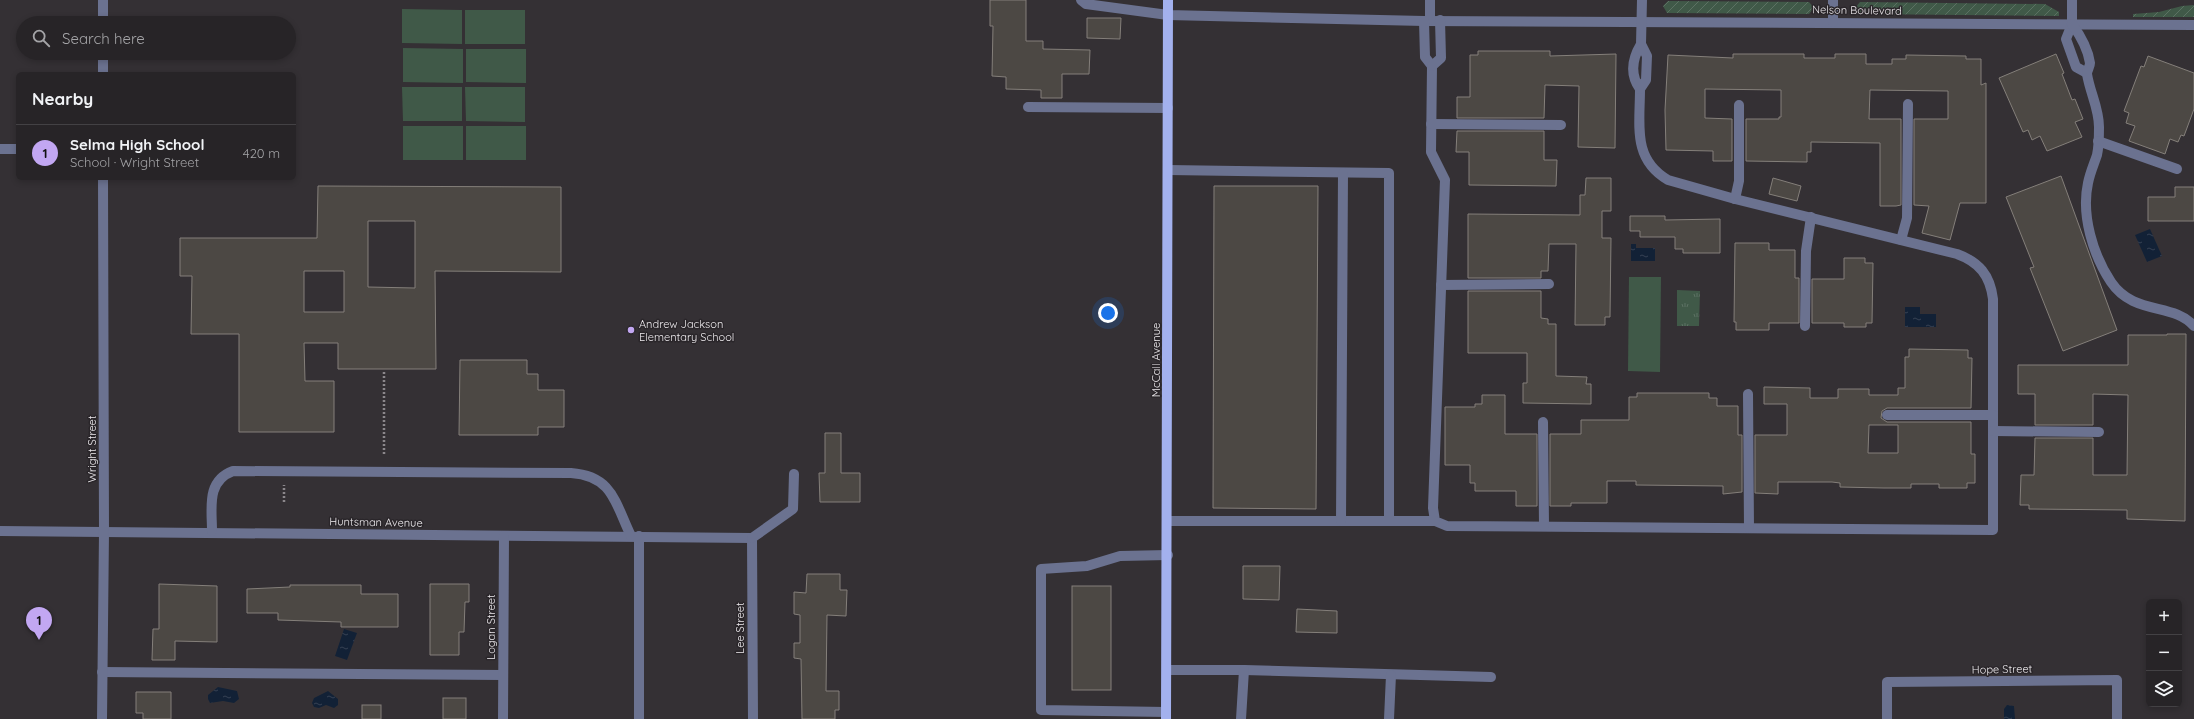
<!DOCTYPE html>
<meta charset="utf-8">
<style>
:root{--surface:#272427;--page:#333033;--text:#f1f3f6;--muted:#a4a4a7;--line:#434144;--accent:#c2a7f2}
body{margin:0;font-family:Quicksand,sans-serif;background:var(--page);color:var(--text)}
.controls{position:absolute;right:12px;bottom:12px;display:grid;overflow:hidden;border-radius:6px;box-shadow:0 2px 6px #0003}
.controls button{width:36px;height:36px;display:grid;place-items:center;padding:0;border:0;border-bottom:1px solid var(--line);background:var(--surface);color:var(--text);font:20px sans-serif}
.you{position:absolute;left:1108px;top:313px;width:14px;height:14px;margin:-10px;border:3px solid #fff;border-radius:50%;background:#1a73e8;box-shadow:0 0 0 6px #1a73e833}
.badge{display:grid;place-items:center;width:26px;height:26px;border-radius:50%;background:var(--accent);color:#111;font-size:13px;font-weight:700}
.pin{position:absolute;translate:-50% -33px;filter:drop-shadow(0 1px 2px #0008)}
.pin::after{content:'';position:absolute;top:21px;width:14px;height:12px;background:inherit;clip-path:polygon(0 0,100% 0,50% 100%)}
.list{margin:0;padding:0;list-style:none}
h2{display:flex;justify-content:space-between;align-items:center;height:52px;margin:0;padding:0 16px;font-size:17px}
h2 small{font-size:13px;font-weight:400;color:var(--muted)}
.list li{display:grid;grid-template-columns:26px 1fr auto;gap:12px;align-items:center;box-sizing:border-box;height:56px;padding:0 16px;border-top:1px solid var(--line)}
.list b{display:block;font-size:15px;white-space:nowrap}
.list p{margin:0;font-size:13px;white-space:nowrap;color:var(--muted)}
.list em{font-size:13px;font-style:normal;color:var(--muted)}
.icon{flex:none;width:22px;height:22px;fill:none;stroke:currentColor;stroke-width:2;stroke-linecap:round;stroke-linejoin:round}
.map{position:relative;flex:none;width:2194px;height:719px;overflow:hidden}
.search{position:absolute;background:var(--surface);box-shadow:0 2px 6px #0003;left:16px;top:16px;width:280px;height:44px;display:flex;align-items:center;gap:10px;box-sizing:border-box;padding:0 14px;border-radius:22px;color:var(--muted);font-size:15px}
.panel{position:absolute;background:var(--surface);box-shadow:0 2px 6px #0003;left:16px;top:72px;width:280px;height:108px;border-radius:6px}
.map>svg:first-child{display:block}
.park{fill:url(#park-tufts)}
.garden{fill:url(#garden-furrows)}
.pitch{fill:#405948}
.water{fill:url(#water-ripples)}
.building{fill:#4c4844;stroke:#847f7a;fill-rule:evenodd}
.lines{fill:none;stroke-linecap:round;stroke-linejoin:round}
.path{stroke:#8b878b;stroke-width:2.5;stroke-dasharray:2 2;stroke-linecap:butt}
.minor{stroke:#6b7290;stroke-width:10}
.major{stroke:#a3b1ee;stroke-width:10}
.poi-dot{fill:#c2a7f2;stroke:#2a262a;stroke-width:1.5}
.labels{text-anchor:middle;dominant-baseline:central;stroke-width:3;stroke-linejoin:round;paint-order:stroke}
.street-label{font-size:11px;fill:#edeaed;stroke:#2a262a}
.poi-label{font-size:11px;fill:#edeaed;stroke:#2a262a;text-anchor:start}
</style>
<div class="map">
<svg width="2194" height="719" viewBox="0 0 2194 719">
<defs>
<pattern id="park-tufts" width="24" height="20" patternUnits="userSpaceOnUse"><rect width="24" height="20" fill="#405948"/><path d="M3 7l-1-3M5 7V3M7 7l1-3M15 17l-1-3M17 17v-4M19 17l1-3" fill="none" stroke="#5c7163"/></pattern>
<pattern id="garden-furrows" width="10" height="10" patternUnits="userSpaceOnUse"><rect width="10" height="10" fill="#405948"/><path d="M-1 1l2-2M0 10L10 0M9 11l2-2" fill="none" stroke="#5c7163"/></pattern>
<pattern id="water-ripples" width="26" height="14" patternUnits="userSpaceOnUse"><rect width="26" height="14" fill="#122136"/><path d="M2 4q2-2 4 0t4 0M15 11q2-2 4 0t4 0" fill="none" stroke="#354153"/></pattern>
</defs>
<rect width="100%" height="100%" fill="#343034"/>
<polygon class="park" points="1677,290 1700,291 1699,326 1677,326"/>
<g class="garden">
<polygon points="1668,1 1809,2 1814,8 1809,14 1667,13 1663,6"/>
<polygon points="1860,2 2045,4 2059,12 2059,16 1862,14 1857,13 1855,8"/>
<polygon points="2194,5 2194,17 2133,17 2133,14 2159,12 2182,6"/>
</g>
<g class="pitch">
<polygon points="402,9 462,10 462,44 402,43"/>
<rect x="465" y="10" width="60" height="34"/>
<polygon points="403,48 463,49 463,83 403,82"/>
<polygon points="466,49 526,49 526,83 466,82"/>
<polygon points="402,87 462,87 462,121 403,121"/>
<polygon points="465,87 525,87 525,122 466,121"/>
<rect x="403" y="126" width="60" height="34"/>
<rect x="466" y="126" width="60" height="34"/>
<polygon points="1629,277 1661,277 1660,372 1628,371"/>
</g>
<g class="water">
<polygon points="2150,229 2162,256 2147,262 2135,235"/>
<polygon points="1631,244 1636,244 1636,248 1655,248 1655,261 1631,261"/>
<polygon points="1905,307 1920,307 1920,314 1936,314 1936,327 1905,327"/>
<polygon points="344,629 357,633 347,660 335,656"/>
<polygon points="218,687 237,691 239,699 234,703 223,701 210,703 208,699 208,695"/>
<polygon points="328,691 338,699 338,705 334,708 326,705 319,708 314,707 312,703 314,698"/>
<polygon points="2007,705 2014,706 2015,719 2004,719 2004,709"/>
</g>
<g class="building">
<polygon points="990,0 1026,0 1026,41 1043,41 1043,49 1090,50 1089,74 1062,74 1062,98 1041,98 1041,90 1006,89 1006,77 992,76 993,26 990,26"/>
<polygon points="1087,18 1121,18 1120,39 1087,38"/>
<polygon points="1478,51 1550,51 1550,56 1616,54 1615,148 1578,147 1579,86 1545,85 1544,118 1457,118 1457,97 1470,97 1470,55 1478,55"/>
<polygon points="1733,54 1804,54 1804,58 1835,58 1835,54 1866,54 1866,64 1892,64 1892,59 1906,59 1906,55 1966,56 1966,59 1981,59 1981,85 1986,83 1986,203 1960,203 1950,240 1922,233 1929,206 1914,205 1914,119 1948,119 1948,91 1870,90 1869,119 1901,119 1901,205 1896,206 1880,206 1880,143 1811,142 1811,152 1807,152 1807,162 1746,161 1746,119 1779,119 1779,117 1781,117 1781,90 1705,89 1705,118 1732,119 1732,161 1713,161 1713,151 1666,150 1665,110 1668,55 1733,58"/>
<polygon points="2056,54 2064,73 2062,74 2072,100 2075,99 2083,119 2075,122 2082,137 2047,151 2040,136 2032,140 2028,130 2023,132 1999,78"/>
<polygon points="2148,56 2194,73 2194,109 2184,136 2181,135 2178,142 2170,139 2165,154 2129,141 2135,126 2126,123 2129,113 2124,111 2141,66 2144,67"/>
<polygon points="1457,131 1544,131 1544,160 1557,160 1556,186 1469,185 1469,152 1456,152"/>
<polygon points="2061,176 2117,330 2063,351 2030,268 2034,267 2006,197"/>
<polygon points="1586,178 1611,178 1611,211 1602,211 1602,238 1611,238 1610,317 1605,317 1605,325 1575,325 1576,244 1549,244 1548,271 1541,271 1541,278 1468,278 1468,214 1580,215 1580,195 1585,195"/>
<polygon points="1773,178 1801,186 1797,201 1769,194"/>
<path d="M318 186 561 187V272L435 271 436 369H338V343H304L305 381H334V432H239V334H191L192 276H180V238H317ZM368 221H415V288L368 287ZM304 271H344V312H304Z"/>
<polygon points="1214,186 1318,186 1316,509 1213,508"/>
<polygon points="2175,187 2194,187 2194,221 2148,221 2148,197 2175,197"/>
<polygon points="1630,216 1665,216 1665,220 1720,219 1720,253 1683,253 1683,249 1675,249 1675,237 1640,237 1640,231 1630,231"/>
<polygon points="1735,243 1769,243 1769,250 1795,250 1795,278 1799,278 1799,323 1769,323 1769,330 1736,330 1736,322 1734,322"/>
<polygon points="1844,258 1865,258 1865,263 1873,263 1872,323 1866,323 1866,327 1844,327 1844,323 1812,323 1812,279 1844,279"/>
<polygon points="1468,291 1541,291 1541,318 1548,319 1548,324 1556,324 1556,376 1587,377 1586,384 1591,384 1591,404 1523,403 1523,383 1527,383 1527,353 1468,353"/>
<polygon points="2167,334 2186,334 2185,521 2127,519 2127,510 2029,509 2029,505 2020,505 2021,475 2034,475 2035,438 2093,438 2093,475 2127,475 2128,395 2093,394 2093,425 2035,425 2035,394 2018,394 2018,365 2128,365 2128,335 2167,335"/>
<path d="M1909 349 1968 350V358H1972L1971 408H1887L1882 411 1881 418 1887 422H1971V454H1975V483H1967V488H1939V484H1911V488H1884L1840 487V483L1832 482H1778V494L1755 493V435H1787V404H1764V387L1810 388V398H1838V389H1869V395H1898V388H1905V357H1909ZM1869 425H1898V453H1868Z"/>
<polygon points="460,360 527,360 527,374 538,374 538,390 564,390 564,427 538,427 538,435 459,435"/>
<polygon points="1637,393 1709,393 1709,398 1717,398 1717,406 1738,406 1738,435 1742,435 1742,492 1723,494 1723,486 1636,485 1636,481 1607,481 1607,503 1571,503 1571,506 1550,506 1550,434 1581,434 1581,420 1629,420 1629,397 1637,397"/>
<polygon points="1482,395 1505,395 1505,434 1537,434 1537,506 1516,506 1516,491 1475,491 1475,483 1470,483 1470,465 1445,465 1445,407 1475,407 1475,404 1482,404"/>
<polygon points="825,433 841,433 841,473 860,473 860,502 820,502 819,473 825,473"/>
<polygon points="1243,566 1280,566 1279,600 1243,599"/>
<polygon points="807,574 840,574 840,590 847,590 846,616 827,615 826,691 839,691 839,710 835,710 835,719 802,719 801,659 794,658 794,643 800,643 800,615 794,614 794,592 806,593"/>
<polygon points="159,584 217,586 217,642 175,641 175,660 152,660 153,629 159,629"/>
<polygon points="430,584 469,584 469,602 465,602 464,632 459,632 459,655 430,655"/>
<polygon points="290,585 361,585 361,594 398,594 398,627 341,627 341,622 278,620 278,613 247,613 247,589 290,587"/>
<rect x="1072" y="586" width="39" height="104"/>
<polygon points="1297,609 1337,611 1337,633 1296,632"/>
<polygon points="136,692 171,692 171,719 143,719 143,713 136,713"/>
<rect x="443" y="698" width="23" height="21"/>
<rect x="362" y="705" width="19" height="14"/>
</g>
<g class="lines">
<g class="path">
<polyline points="384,372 384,456"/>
<polyline points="284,502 284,485"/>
</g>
<g class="minor">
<polyline points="103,0 103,23"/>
<polyline points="1081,0 1086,4 1168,15 1424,21 2194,25"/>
<polyline points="2072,0 2072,24 2066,39 2076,67 2087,73"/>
<polyline points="1430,20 1430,0"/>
<path d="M1424 21 1425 57 1432 66 1431 152 1445 180 1433 508 1435 521 1447 526 1993 530V299C1990 275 1979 262 1957 254L1735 199 1668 180C1632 159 1640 125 1640 89"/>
<polyline points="1833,22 1833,0"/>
<path d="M2072 24C2080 35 2088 49 2090 63 2090 67 2087 70 2087 74 2090 93 2099 108 2099 127 2099 136 2099 146 2097 155 2094 164 2090 173 2088 183 2081 215 2093 255 2111 282 2134 316 2173 302 2194 326"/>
<path d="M1641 44C1632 59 1630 75 1640 89L1646 80 1647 56 1641 44 1642 0"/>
<polyline points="103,53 103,74"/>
<polyline points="1432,66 1441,58 1440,20"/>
<polyline points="1028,107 1168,108"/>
<polyline points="1431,124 1561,125"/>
<polyline points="2098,141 2177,169"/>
<polyline points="0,149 18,149"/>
<polyline points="1168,170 1389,173 1389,521"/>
<polyline points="1735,199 1739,181 1739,105"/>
<polyline points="1901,240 1907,218 1908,104"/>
<polyline points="1441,285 1549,284"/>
<polyline points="1805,326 1806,251 1811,217"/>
<polyline points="1748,394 1749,528"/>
<polyline points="1887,415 1993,415"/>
<polyline points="1543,422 1544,526"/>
<polyline points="1993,431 2099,432"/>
<polyline points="1168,521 1435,521"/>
<polyline points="1341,521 1343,173"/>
<polyline points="0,531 752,538"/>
<path d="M212 531C212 508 206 481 233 471L571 473C613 476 615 503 631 536"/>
<polyline points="639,536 639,719"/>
<polyline points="752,538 753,719"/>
<polyline points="752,538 793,509 794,474"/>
<polyline points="1167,670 1244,670 1491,677"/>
<polyline points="102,672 503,675"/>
<polyline points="1166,712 1041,710 1041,569 1087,566 1120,556 1168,555"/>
<polyline points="102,719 104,532 103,178"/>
<polyline points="503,719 504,536"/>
<polyline points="1241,719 1244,670"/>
<polyline points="1389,719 1391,675"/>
<polyline points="1887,719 1887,682 2117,680 2117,719"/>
</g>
<polyline class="major" points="1166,719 1168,0"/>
</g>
<circle class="poi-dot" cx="631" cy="330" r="4"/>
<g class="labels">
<g class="street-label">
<text transform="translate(1857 10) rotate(1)">Nelson Boulevard</text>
<text transform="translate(1156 360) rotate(-90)">McCall Avenue</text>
<text transform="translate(92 449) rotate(-90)">Wright Street</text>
<text transform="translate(376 522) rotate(1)">Huntsman Avenue</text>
<text transform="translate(491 627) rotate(-90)">Logan Street</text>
<text transform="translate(740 628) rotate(-90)">Lee Street</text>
<text transform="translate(2002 669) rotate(-1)">Hope Street</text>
</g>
<g class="poi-label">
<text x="639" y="324">Andrew Jackson<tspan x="639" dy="13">Elementary School</tspan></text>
</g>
</g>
</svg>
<div class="controls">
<button>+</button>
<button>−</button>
<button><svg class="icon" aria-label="layers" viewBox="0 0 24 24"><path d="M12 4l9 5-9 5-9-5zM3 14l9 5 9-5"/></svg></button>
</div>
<div class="you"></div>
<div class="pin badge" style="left:39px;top:640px">1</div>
<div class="search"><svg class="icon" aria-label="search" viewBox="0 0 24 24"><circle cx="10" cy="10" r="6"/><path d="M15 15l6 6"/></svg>Search here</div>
<section class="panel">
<h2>Nearby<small></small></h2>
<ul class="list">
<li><span class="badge">1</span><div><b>Selma High School</b><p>School · Wright Street</p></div><em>420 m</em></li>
</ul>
</section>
</div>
